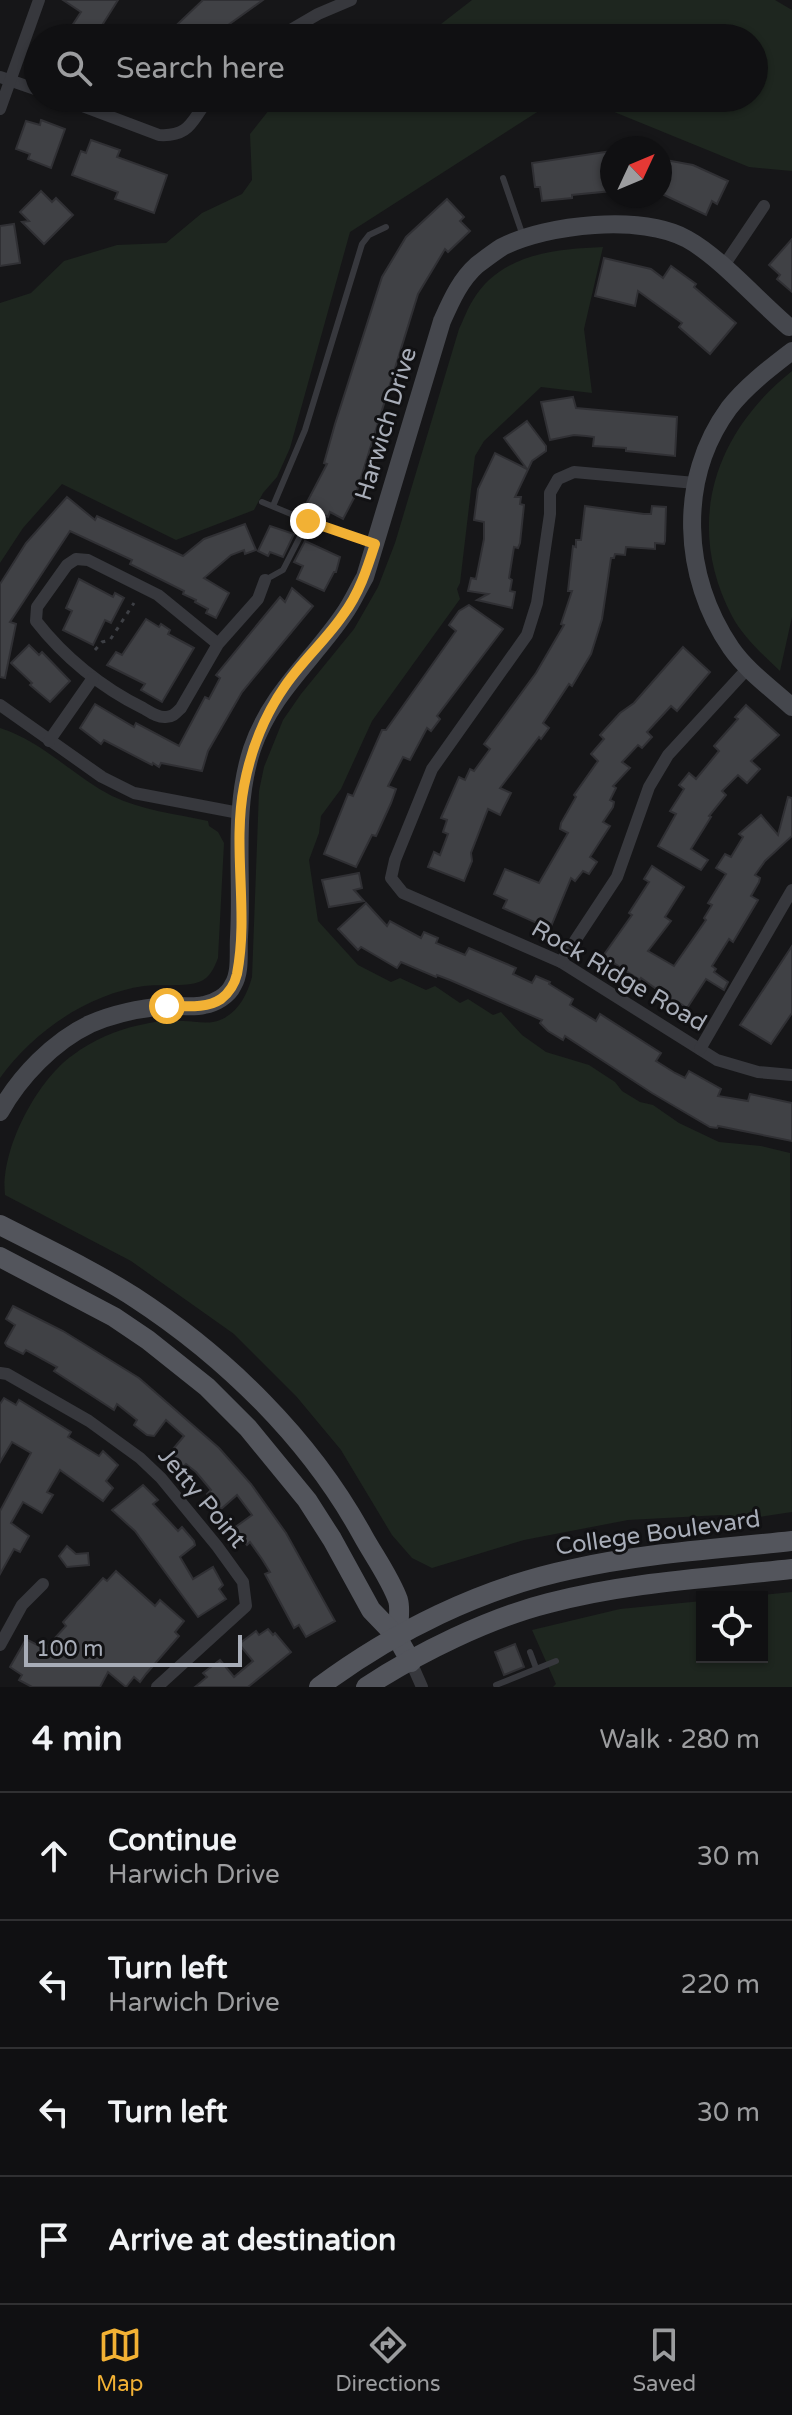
<!DOCTYPE html>
<meta charset="utf-8">
<style>
:root{--surface:#101012;--page:#19191b;--text:#f1f3f6;--muted:#9c9d9f;--line:#303032;--accent:#f2b134}
body{margin:0;font-family:"Varela Round",sans-serif;background:var(--page);color:var(--text)}
.controls{position:absolute;right:24px;bottom:24px;display:grid;overflow:hidden;border-radius:0px;box-shadow:0 2px 6px #0004}
.controls button{width:72px;height:72px;display:grid;place-items:center;padding:0;border:0;border-bottom:2px solid var(--line);background:var(--surface);color:var(--text);font:40px sans-serif}
.compass{position:absolute;left:600px;top:136px;width:72px;height:72px;border-radius:50%;background:var(--surface);box-shadow:0 2px 6px #0004;rotate:46deg}
.scale{position:absolute;left:24px;bottom:20px;width:218px;box-sizing:border-box;padding-left:8px;border:4px solid #a8adb8;border-top:0;font-size:22px;line-height:28px;white-space:nowrap;color:#a8adb8;-webkit-text-stroke:6px #111113;paint-order:stroke}
.stop{position:absolute;width:24px;height:24px;margin:-18px;border:6px solid #f2b134;border-radius:50%;background:#fff}
.stop.end{background:#f2b134;border-color:#fff;box-shadow:0 2px 8px #0008}
.list{margin:0;padding:0;list-style:none}
h2{display:flex;justify-content:space-between;align-items:center;height:104px;margin:0;padding:0 32px;font-size:34px}
h2 small{font-size:26px;font-weight:400;color:var(--muted)}
.list li{display:grid;grid-template-columns:52px 1fr auto;gap:24px;align-items:center;box-sizing:border-box;height:128px;padding:0 32px;border-top:2px solid var(--line)}
.list b{display:block;font-size:30px;white-space:nowrap}
.list p{margin:0;font-size:26px;white-space:nowrap;color:var(--muted)}
.list em{font-size:26px;font-style:normal;color:var(--muted)}
.icon{flex:none;width:44px;height:44px;fill:none;stroke:currentColor;stroke-width:2;stroke-linecap:round;stroke-linejoin:round}
.map{position:relative;flex:none;width:792px;height:1687px;overflow:hidden}
.search{position:absolute;background:var(--surface);box-shadow:0 2px 6px #0004;left:24px;right:24px;top:24px;height:88px;display:flex;align-items:center;gap:20px;box-sizing:border-box;padding:0 28px;border-radius:44px;color:var(--muted);font-size:30px}
.sheet{height:616px;background:var(--surface)}
nav{display:flex;justify-content:space-around;align-items:center;box-sizing:border-box;height:112px;border-top:2px solid var(--line);background:var(--surface);font-size:22px;color:var(--muted)}
nav a{display:grid;justify-items:center;gap:4px}
nav .on{color:var(--accent)}
.map>svg:first-child{display:block}
.green{fill:#1e261f}
.building{fill:#404145;stroke:#303034;stroke-width:2}
.lines{fill:none;stroke-linecap:round;stroke-linejoin:round}
.path{stroke:#3d3f44;stroke-width:3;stroke-dasharray:4 6;stroke-linecap:butt}
.lane{stroke:#37383d;stroke-width:6}
.street{stroke:#37383d;stroke-width:12}
.secondary{stroke:#45474d;stroke-width:18}
.primary{stroke:#53555c;stroke-width:20}
.route{stroke:#f2b134;stroke-width:10}
.labels{text-anchor:middle;dominant-baseline:central;stroke-width:6;stroke-linejoin:round;paint-order:stroke}
.street-label{font-size:24px;fill:#a8adb8;stroke:#111113}
</style>
<div class="map">
<svg width="792" height="1687" viewBox="0 0 792 1687">
<rect width="100%" height="100%" fill="#161618"/>
<g class="green">
<polygon points="472,0 775,0 792,10 792,171 749,167 580,98 754,98 754,38 423,38"/>
<polygon points="285,98 559,98 350,232 290,448 277,477 263,493 254,510 176,540 62,484 23,528 0,563 0,303 31,293 64,261 117,245 166,243 202,213 242,194 252,180 250,134 269,110"/>
<path d="M603 247 584 329 592 393 541 387 484 441 475 456 460 583 457 589 460 599 372 721 341 789 321 816 319 833 309 860 318 921 358 965 391 982 400 978 426 990 435 986 460 1003 468 999 493 1015 501 1012 522 1035 546 1052 589 1065 615 1082 622 1091 640 1102 653 1105 679 1123 719 1142 761 1146 790 1153 792 1512 753 1518 721 1515 628 1520 524 1540 432 1568 412 1558 392 1535 341 1450 296 1396 234 1334 131 1261 5 1195C0 1150 37 1080 73 1055 93 1040 116 1030 140 1025 154 1021 169 1020 183 1021 195 1021 208 1025 220 1020 238 1013 247 995 252 977L259 791 264 767 283 720 301 694 354 629 378 587 395 543 459 329C464 319 467 309 473 300 500 254 555 249 603 247Z"/>
<path d="M792 371V617L780 671C763 655 743 637 732 616 684 524 714 433 792 371Z"/>
<path d="M0 728C42 741 73 776 112 796 141 810 176 814 208 821L209 826 218 832 224 843 218 958C214 968 210 978 199 982 187 987 158 984 144 986 87 994 32 1033 0 1078Z"/>
<polygon points="792,1592 792,1687 553,1687 556,1684 532,1630 620,1609 702,1601 702,1657 762,1657 762,1597 743,1597"/>
</g>
<g class="building">
<polygon points="63,0 118,0 94,38 64,38 81,12"/>
<polygon points="203,0 263,0 210,38 163,38"/>
<polygon points="41,120 65,129 51,168 28,159 30,154 16,149 26,121 40,125"/>
<polygon points="91,140 120,150 117,157 167,175 154,213 115,199 118,192 72,175 81,151 86,153"/>
<polygon points="612,151 612,191 572,195 572,198 542,201 540,187 535,187 532,163"/>
<polygon points="660,159 693,165 728,181 717,204 712,201 706,215 660,193"/>
<polygon points="41,191 52,202 56,198 73,215 44,244 22,222 29,221 20,212"/>
<polygon points="447,199 464,217 460,221 470,231 448,252 445,249 418,294 356,494 343,519 330,512 328,517 305,506 327,464 324,463 335,424 382,277 406,237"/>
<polygon points="14,224 20,263 0,266 0,226"/>
<polygon points="792,239 792,292 777,279 780,275 769,265"/>
<polygon points="604,258 651,269 663,278 671,266 696,284 694,287 736,323 710,354 679,327 682,323 638,291 635,306 595,296"/>
<polygon points="573,397 576,408 677,417 675,456 626,451 626,448 593,446 594,437 586,436 574,435 550,440 541,402"/>
<polygon points="527,421 546,446 546,451 532,461 515,497 521,497 520,504 524,505 520,543 518,548 514,547 509,578 512,580 510,591 515,592 512,608 477,600 488,594 468,591 471,578 476,579 484,539 484,522 474,520 478,489 495,453 527,469 504,438"/>
<polygon points="67,497 95,520 97,516 183,556 204,539 245,524 256,550 245,554 244,550 231,555 204,578 229,593 216,618 206,613 208,609 195,602 196,600 183,594 184,591 130,564 132,560 70,531 10,622 16,624 5,678 0,677 0,584 26,543"/>
<polygon points="585,506 644,514 651,514 652,506 666,507 665,541 664,544 655,543 655,549 626,547 625,555 615,554 614,558 611,558 602,619 591,654 572,686 569,684 543,723 549,728 541,739 539,737 500,788 511,793 500,815 488,809 471,853 472,861 464,881 428,867 434,852 440,855 448,834 443,832 447,820 441,818 459,777 465,780 470,769 474,771 490,749 484,744 536,673 564,625 561,624 572,591 568,591 573,546 576,547 576,540 581,540"/>
<polygon points="270,526 294,534 283,557 270,552 268,556 258,551"/>
<polygon points="305,541 340,557 336,572 334,572 324,591 297,579 303,566 294,562"/>
<polygon points="79,579 113,597 115,593 124,598 111,623 105,620 93,645 63,630 72,611 66,608"/>
<polygon points="292,588 313,606 242,692 208,751 202,771 161,763 159,767 153,763 152,765 104,740 101,744 80,728 95,704 134,727 136,723 179,746 205,697 209,699 220,678 216,675 280,597 285,602"/>
<polygon points="469,605 503,629 437,716 440,719 431,731 427,728 410,760 403,757 388,786 396,789 391,803 376,836 372,835 356,867 324,854 348,794 353,796 382,730 386,730 456,631 449,625 459,611"/>
<polygon points="146,619 159,627 161,624 170,630 168,634 194,648 162,702 141,690 145,684 107,665 116,652 122,655"/>
<polygon points="29,645 39,655 42,652 70,681 50,702 30,685 32,683 11,663"/>
<polygon points="683,647 710,672 677,711 671,706 647,732 652,737 642,748 638,745 622,762 630,768 613,786 616,788 610,800 614,802 613,807 603,822 610,826 590,857 597,862 589,874 583,871 575,881 571,878 550,929 503,908 507,900 494,894 505,869 539,883 568,833 560,829 561,823 576,797 574,795 598,761 591,754 604,739 600,735 620,713 634,703"/>
<polygon points="746,705 779,735 751,761 760,769 747,783 738,775 722,791 726,795 709,816 711,817 691,849 708,860 701,870 658,846 676,814 670,811 684,789 679,785 689,773 696,779 719,751 714,746 738,719 735,717"/>
<polygon points="788,797 792,798 792,836 765,861 755,875 760,878 759,882 751,896 758,900 733,942 729,939 712,966 716,969 714,972 728,982 724,990 706,979 687,1008 678,1002 676,1006 657,994 659,991 641,978 640,980 603,956 632,915 629,913 649,882 644,879 652,866 684,887 665,917 671,921 648,951 674,966 706,920 704,918 712,905 708,903 726,874 716,868 725,854 731,857 743,837 739,834 761,815 778,835"/>
<polygon points="359,873 362,888 354,890 364,901 329,907 322,880"/>
<polygon points="366,903 387,926 390,921 421,938 424,932 438,938 436,943 465,955 469,948 516,968 513,974 532,983 536,976 550,982 549,984 573,999 570,1005 596,1021 600,1014 661,1053 656,1061 675,1073 685,1078 689,1071 721,1089 718,1096 748,1101 750,1094 792,1103 792,1141 718,1126 717,1128 710,1127 652,1093 565,1036 563,1040 548,1031 540,1023 542,1020 450,980 437,975 436,977 401,962 397,968 361,947 358,950 338,929"/>
<polygon points="792,946 792,1013 771,1044 740,1025"/>
<polygon points="13,1306 63,1331 139,1378 219,1448 251,1484 286,1533 335,1621 306,1637 299,1625 294,1628 265,1574 270,1572 262,1559 250,1542 247,1545 234,1528 252,1515 237,1495 221,1509 207,1494 211,1490 196,1472 186,1464 183,1467 169,1454 184,1436 166,1420 154,1436 147,1435 134,1425 137,1420 117,1404 114,1410 54,1371 57,1367 26,1350 23,1354 7,1346 5,1343 15,1325 6,1319"/>
<polygon points="4,1398 16,1405 19,1400 71,1432 68,1437 99,1456 103,1451 118,1465 106,1481 113,1488 103,1501 60,1470 47,1492 53,1495 42,1513 23,1502 11,1523 29,1536 20,1552 14,1549 0,1574 0,1511 31,1453 12,1442 0,1462 0,1404"/>
<polygon points="143,1485 158,1500 153,1504 178,1531 182,1527 194,1541 195,1545 180,1557 193,1579 213,1567 223,1585 219,1589 226,1599 198,1617 135,1531 112,1510"/>
<polygon points="67,1546 76,1554 88,1553 89,1565 67,1567 59,1556"/>
<polygon points="116,1571 155,1606 160,1600 184,1621 175,1632 179,1636 146,1674 140,1682 134,1677 126,1687 108,1672 100,1687 32,1687 19,1680 22,1675 10,1667 26,1639 45,1649 66,1626 63,1622 103,1578 107,1581"/>
<polygon points="268,1629 273,1635 275,1633 291,1652 248,1687 195,1687 207,1677 203,1673 220,1660 234,1677 253,1661 239,1644 256,1631 259,1635"/>
<polygon points="515,1644 524,1667 504,1675 495,1652"/>
</g>
<g class="lines">
<polyline class="path" points="95,650 102,642 110,640 134,603"/>
<g class="lane">
<polyline points="503,178 523,236"/>
<polyline points="262,502 308,521 372,542"/>
<polyline points="273,506 305,430 362,244 369,235 386,227"/>
<polyline points="265,580 283,570 308,521"/>
<polyline points="530,1652 536,1668"/>
<polyline points="496,1685 556,1661"/>
</g>
<g class="street">
<polyline points="277,38 318,14 351,0"/>
<polyline points="0,77 38,90"/>
<path d="M61 98 159 135C192 137 191 119 210 98"/>
<polyline points="0,109 39,0"/>
<polyline points="723,267 764,206"/>
<polyline points="695,483 574,472 558,479 550,493 550,514 537,603 527,635 432,769 395,860 391,878 403,893 561,962 717,1060 758,1072 792,1075"/>
<path d="M218 644 158 595 88 560 76 559 67 565 37 607 36 621C64 657 102 688 143 708 150 712 158 718 166 717 173 717 176 713 181 708L218 644 258 599 265 580"/>
<polyline points="0,705 102,777 134,793 239,813"/>
<polyline points="49,741 93,678"/>
<polyline points="561,962 617,877 649,787 668,755 748,668"/>
<polyline points="700,1049 792,890"/>
<polyline points="0,1373 7,1374 89,1421 140,1458 161,1478 217,1546 243,1582 246,1606 157,1687"/>
<polyline points="0,1645 22,1605 43,1584"/>
<polyline points="411,1662 422,1687"/>
</g>
<g class="secondary">
<path d="M792 351C770 368 746 386 729 408 677 479 682 577 731 648 747 671 771 688 792 707"/>
<path d="M0 1112C19 1077 54 1041 90 1024 113 1014 142 1008 167 1006 179 1005 192 1008 204 1005 215 1003 228 996 233 985 241 972 238 952 239 937 243 875 232 810 252 749 271 693 312 661 344 614 352 603 358 589 365 577L442 321C451 301 460 280 477 265 485 259 494 252 502 247 547 224 642 214 687 239 720 257 758 301 789 327"/>
</g>
<g class="primary">
<path d="M0 1225C45 1248 92 1270 134 1297 226 1357 310 1439 363 1536 374 1556 390 1578 398 1600 401 1610 398 1626 397 1637"/>
<polyline points="0,1257 114,1317 148,1340 207,1387 248,1428 307,1500 332,1539 371,1610 397,1637 411,1662"/>
<path d="M319 1687C393 1632 481 1588 573 1569 645 1553 719 1549 792 1541"/>
<path d="M366 1687C418 1653 489 1618 549 1603 628 1582 711 1578 792 1569"/>
</g>
</g>
<g class="lines">
<path class="route" d="M167 1006C185 1006 206 1009 221 999 229 993 235 983 237 974 249 912 232 848 244 786 251 749 264 716 285 686 302 661 326 640 343 615 359 594 367 569 375 544L308 521"/>
</g>
<g class="labels">
<g class="street-label">
<text transform="translate(386 424) rotate(-73)">Harwich Drive</text>
<text transform="translate(619 976) rotate(30)">Rock Ridge Road</text>
<text transform="translate(202 1498) rotate(50)">Jetty Point</text>
<text transform="translate(658 1533) rotate(-8)">College Boulevard</text>
</g>
</g>
</svg>
<div class="controls">
<button><svg class="icon" aria-label="locate" viewBox="0 0 24 24"><circle cx="12" cy="12" r="6"/><path d="M12 2v4M12 18v4M2 12h4M18 12h4"/></svg></button>
</div>
<svg class="compass" viewBox="-18 -18 36 36"><path d="M0-13l5 13h-10z" fill="#e53935"/><path d="M0 13l5-13h-10z" fill="#9c9d9f"/></svg>
<div class="scale">100 m</div>
<div class="stop" style="left:167px;top:1006px"></div>
<div class="stop end" style="left:308px;top:521px"></div>
<div class="search"><svg class="icon" aria-label="search" viewBox="0 0 24 24"><circle cx="10" cy="10" r="6"/><path d="M15 15l6 6"/></svg>Search here</div>
</div>
<section class="sheet">
<h2>4 min<small>Walk · 280 m</small></h2>
<ul class="list">
<li><svg class="icon" aria-label="ahead" viewBox="0 0 24 24"><path d="M12 20V5M6 11l6-6 6 6"/></svg><div><b>Continue</b><p>Harwich Drive</p></div><em>30 m</em></li>
<li><svg class="icon" aria-label="left" viewBox="0 0 24 24"><path d="M17 20v-9H6M10 6l-5 5 5 5"/></svg><div><b>Turn left</b><p>Harwich Drive</p></div><em>220 m</em></li>
<li><svg class="icon" aria-label="left" viewBox="0 0 24 24"><path d="M17 20v-9H6M10 6l-5 5 5 5"/></svg><div><b>Turn left</b></div><em>30 m</em></li>
<li><svg class="icon" aria-label="arrive" viewBox="0 0 24 24"><path d="M6 21V4h12l-3 4 3 4H6"/></svg><div><b>Arrive at destination</b></div></li>
</ul>
</section>
<nav>
<a class="on"><svg class="icon" aria-label="map" viewBox="0 0 24 24"><path d="M3 6l6-2 6 2 6-2v14l-6 2-6-2-6 2zM9 4v14M15 6v14"/></svg>Map</a>
<a><svg class="icon" aria-label="directions" viewBox="0 0 24 24"><path d="M12 3l9 9-9 9-9-9zM9 14v-3h6M13 9l2 2-2 2"/></svg>Directions</a>
<a><svg class="icon" aria-label="saved" viewBox="0 0 24 24"><path d="M7 4h10v16l-5-4-5 4z"/></svg>Saved</a>
</nav>
